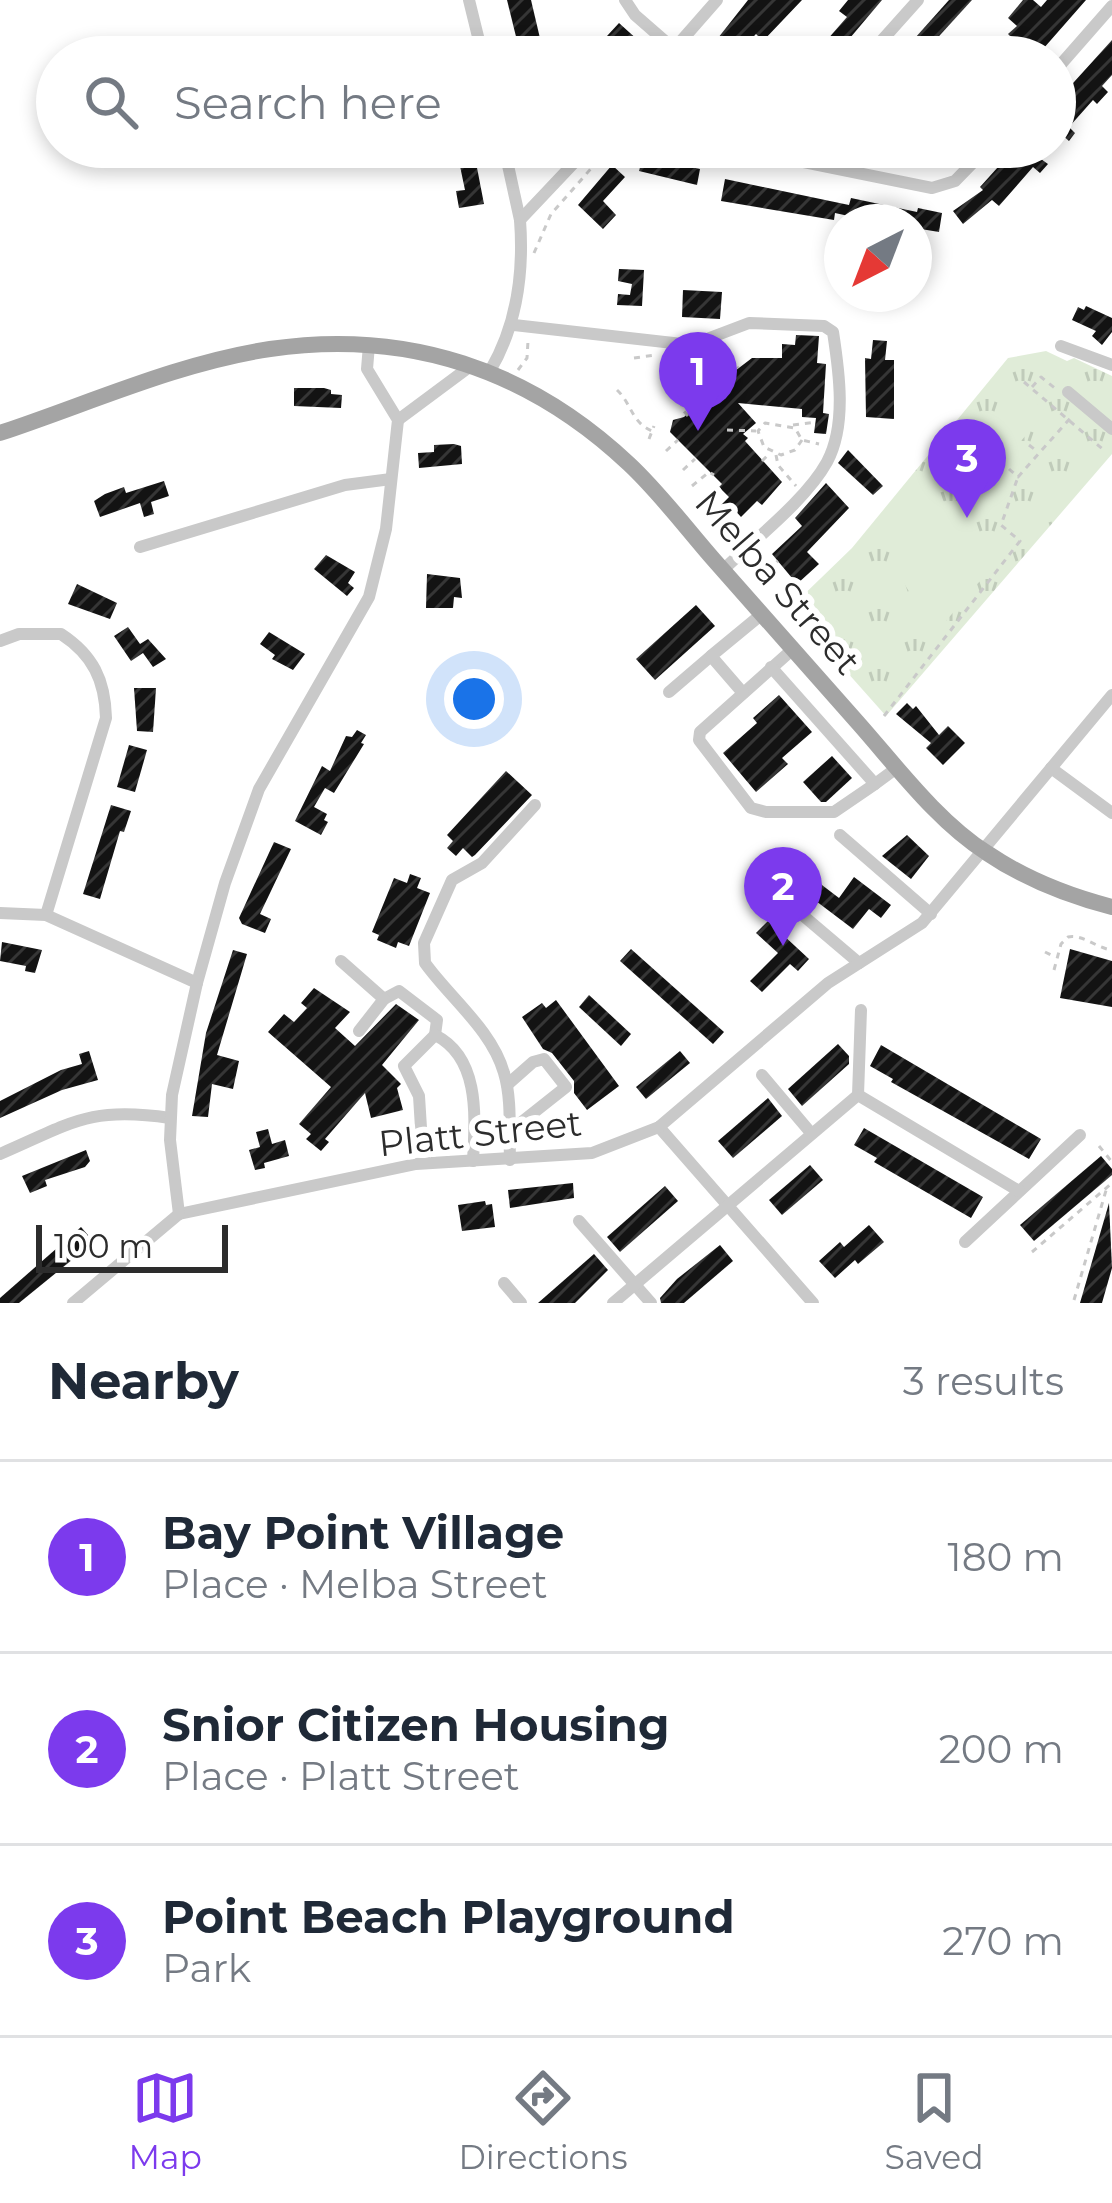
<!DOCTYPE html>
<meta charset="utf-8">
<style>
:root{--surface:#fff;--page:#f2f2f3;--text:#1f2937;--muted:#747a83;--line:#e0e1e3;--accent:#7c3aed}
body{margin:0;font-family:Montserrat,sans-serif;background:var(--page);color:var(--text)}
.compass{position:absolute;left:824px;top:204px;width:108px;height:108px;border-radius:50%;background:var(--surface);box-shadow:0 6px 18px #0003;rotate:222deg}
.scale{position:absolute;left:36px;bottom:30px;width:192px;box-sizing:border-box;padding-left:12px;border:6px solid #2c2c2c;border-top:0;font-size:33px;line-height:42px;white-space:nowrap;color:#2c2c2c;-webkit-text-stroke:9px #fff;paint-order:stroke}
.you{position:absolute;left:474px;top:699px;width:42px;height:42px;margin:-30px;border:9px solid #fff;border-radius:50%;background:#1a73e8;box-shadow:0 0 0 18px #1a73e833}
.badge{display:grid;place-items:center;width:78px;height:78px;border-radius:50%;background:var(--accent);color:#fff;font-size:39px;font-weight:700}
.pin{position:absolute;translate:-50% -99px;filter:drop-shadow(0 3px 6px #0008)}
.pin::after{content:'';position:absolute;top:63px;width:42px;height:36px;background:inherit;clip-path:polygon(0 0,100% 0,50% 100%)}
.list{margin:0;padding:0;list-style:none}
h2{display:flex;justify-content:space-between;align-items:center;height:156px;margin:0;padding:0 48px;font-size:51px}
h2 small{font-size:39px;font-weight:400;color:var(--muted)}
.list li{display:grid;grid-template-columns:78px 1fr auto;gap:36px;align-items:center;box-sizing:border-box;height:192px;padding:0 48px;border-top:3px solid var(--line)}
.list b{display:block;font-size:45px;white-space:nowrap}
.list p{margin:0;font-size:39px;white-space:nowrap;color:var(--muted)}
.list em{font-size:39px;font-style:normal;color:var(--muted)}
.icon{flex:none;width:66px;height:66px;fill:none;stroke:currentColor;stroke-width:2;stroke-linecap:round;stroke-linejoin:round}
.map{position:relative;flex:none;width:1112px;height:1303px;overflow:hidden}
.search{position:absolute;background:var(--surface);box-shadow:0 6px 18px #0003;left:36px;right:36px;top:36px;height:132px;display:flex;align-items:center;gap:30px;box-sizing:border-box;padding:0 42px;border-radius:66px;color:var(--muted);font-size:45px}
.sheet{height:732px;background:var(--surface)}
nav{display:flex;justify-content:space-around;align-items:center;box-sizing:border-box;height:168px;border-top:3px solid var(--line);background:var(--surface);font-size:33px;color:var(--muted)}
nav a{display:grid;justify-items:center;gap:6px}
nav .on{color:var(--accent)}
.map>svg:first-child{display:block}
.park{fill:url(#park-tufts)}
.pitch{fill:#e0ecd8}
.building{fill:url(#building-hatch)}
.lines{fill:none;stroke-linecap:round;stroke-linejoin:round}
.path{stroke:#c9c9c9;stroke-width:3;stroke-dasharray:6 6;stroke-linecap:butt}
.minor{stroke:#c9c9c9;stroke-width:12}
.major{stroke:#a4a4a4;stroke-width:16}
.labels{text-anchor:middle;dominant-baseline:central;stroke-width:12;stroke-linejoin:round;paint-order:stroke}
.street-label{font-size:36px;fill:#2c2c2c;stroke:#fff}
</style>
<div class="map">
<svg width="1112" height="1303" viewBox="0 0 1112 1303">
<defs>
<pattern id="park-tufts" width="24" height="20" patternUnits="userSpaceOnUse" patternTransform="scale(3)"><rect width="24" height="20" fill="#e0ecd8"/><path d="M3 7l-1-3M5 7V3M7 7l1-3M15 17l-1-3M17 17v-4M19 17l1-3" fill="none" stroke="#c0cbba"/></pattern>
<pattern id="building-hatch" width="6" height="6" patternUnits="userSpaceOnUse" patternTransform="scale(3)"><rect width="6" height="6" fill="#131313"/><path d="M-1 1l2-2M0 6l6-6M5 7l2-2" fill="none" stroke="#363636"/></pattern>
</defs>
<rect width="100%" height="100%" fill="#fff"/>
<polygon class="park" points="1046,351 1067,361 1074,358 1112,376 1112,454 886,716 790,608 852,548 1008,358"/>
<g class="pitch">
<polygon points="1024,392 1046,412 1014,449 991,430"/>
<path d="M927 487 1001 550 1002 555 940 628 923 614 890 561C896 531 907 511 927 487Z"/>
</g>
<g class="building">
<polygon points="507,0 531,0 543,51 521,57"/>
<polygon points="748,0 802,0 763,41 756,34 735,57 703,57"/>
<polygon points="848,0 882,0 834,57 812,57 847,17 839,11"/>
<polygon points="949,0 972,0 920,57 898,57"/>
<polygon points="1023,0 1033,0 1041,7 1047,0 1086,0 1036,57 993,57 1011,37 1008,34 1017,26 1008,18"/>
<polygon points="619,23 650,51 645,57 604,57 616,44 607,36"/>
<polygon points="1112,40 1112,75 1102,86 1108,92 1097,104 1093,100 1069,127 1075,133 1069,141 1055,129 1055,103"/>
<polygon points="456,147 473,147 484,204 459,208 456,191 465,190"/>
<polygon points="1016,147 1024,147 1048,164 1040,173 1033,167 999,206 992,200 963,224 953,211 983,190 980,187"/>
<polygon points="643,156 700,169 697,185 639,171"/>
<polygon points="612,165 625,177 603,201 616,215 603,229 578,205"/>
<polygon points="725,179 849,205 851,198 917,212 918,208 942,213 939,232 915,228 916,222 876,222 835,213 834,220 721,201"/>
<polygon points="619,269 644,270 642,306 617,305 618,294 630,295 632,284 618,281"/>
<polygon points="683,290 722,292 720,319 682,317"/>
<polygon points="1086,306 1112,318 1112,332 1102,345 1092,336 1096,331 1072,320 1078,307 1084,310"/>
<polygon points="796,335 819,336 817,363 826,364 823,413 829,414 826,434 814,433 816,418 802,417 802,409 738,403 756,423 743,434 748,438 745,441 782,482 762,505 757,501 741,517 732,507 715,520 711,515 729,497 719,487 722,484 670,432 673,420 684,417 699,403 690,393 702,382 693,372 708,358 727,377 752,358 782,358 782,344 795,345"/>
<polygon points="873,340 887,341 885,360 894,360 894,419 866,417 865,358 871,359"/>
<polygon points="294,388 324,388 331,390 331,394 342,395 341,408 294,406"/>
<polygon points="454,444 461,446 462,464 419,468 418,453 434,452 434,445"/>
<polygon points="848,450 883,486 873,495 838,463"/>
<polygon points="164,481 169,496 151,502 154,514 144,517 140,503 100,517 94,501 105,494 124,487 126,493"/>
<polygon points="826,483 849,508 807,552 819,564 797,584 772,554 802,526 795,518"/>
<polygon points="326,555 355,572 348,583 354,588 347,596 314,569"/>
<polygon points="427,574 460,578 462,598 454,597 453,608 426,608"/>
<polygon points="77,584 117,603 110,619 68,604"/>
<polygon points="696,605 715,626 655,680 636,659"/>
<polygon points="128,627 140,644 148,639 166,659 153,667 143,653 131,661 114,636"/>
<polygon points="269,632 305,654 293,670 272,659 275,655 260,644"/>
<polygon points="134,688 156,688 153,732 137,731"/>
<polygon points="779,695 812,732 782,758 788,764 756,792 723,753 757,723 753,718"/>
<polygon points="907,703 913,709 916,706 939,735 948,726 965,743 943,765 926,748 931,743 896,714"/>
<polygon points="357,730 366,735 361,743 364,744 334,793 325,788 314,807 327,814 324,820 328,822 321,835 295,821 322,766 330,771 346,736 352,737"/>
<polygon points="129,745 147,750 135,792 117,787"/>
<polygon points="832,756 852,778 826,802 821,802 803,782"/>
<polygon points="506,771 532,795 475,855 472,857 463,848 456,856 447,848 453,841 447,835"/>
<polygon points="111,805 131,811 124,832 120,831 100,899 83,894"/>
<polygon points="907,835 929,856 911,879 882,856"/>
<polygon points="274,842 291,849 260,914 271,919 265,933 242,924 239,918"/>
<polygon points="410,874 421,878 417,888 430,893 409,946 398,942 396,948 377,940 379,935 372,932 394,878 407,883"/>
<polygon points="854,877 891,905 881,918 869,909 853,929 808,895 818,882 839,898"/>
<polygon points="768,921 809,959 798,971 790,964 762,992 750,981 778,953 756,933"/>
<polygon points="2,942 42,950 35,973 25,971 26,966 0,961"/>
<polygon points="631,949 724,1032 713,1044 620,961"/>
<polygon points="1070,949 1112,961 1112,1007 1060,998"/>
<polygon points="233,950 247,954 217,1055 239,1061 233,1089 212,1084 208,1117 192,1116 206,1033"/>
<polygon points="314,988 350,1012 335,1028 355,1046 396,1004 419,1020 382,1065 401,1084 397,1088 403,1110 371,1118 365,1093 325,1139 329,1142 321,1151 306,1139 311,1134 299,1124 331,1087 268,1032 284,1014 294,1022 307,1008 301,1003"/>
<polygon points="589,995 631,1034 621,1046 579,1007"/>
<polygon points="556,1000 619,1086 587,1110 574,1093 574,1081 552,1053 543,1049 522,1017 542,1003 546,1008"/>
<polygon points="838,1044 849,1056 849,1064 802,1106 788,1089"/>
<polygon points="881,1045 1041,1139 1029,1159 891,1082 893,1079 870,1066"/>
<polygon points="89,1051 98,1080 62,1090 0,1118 0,1101 61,1070 82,1064 79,1054"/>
<polygon points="680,1051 690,1063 646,1099 636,1087"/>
<polygon points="768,1098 782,1116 733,1158 718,1141"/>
<polygon points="864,1128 983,1197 971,1218 874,1162 877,1158 854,1145"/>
<polygon points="268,1129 272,1144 285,1140 289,1156 264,1163 265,1168 255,1170 249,1150 260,1147 256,1132"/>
<polygon points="86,1150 90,1161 85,1167 45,1180 47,1186 30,1193 22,1176"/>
<polygon points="1101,1156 1112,1169 1112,1175 1034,1241 1020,1225"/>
<polygon points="810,1165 823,1180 782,1215 769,1200"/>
<polygon points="573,1183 574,1198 510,1208 508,1190"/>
<polygon points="665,1186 678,1201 620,1252 607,1237"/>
<polygon points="485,1201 486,1205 492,1204 495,1227 462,1231 458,1205"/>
<polygon points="1109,1203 1112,1268 1102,1303 1080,1303"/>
<polygon points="869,1225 884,1242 858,1264 855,1260 835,1278 819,1261 840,1242 844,1247"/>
<polygon points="81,1227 94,1242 19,1303 0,1303 0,1298"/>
<polygon points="720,1245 733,1261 684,1303 661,1303 660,1298 677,1279"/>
<polygon points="594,1254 608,1270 575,1303 538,1303"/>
</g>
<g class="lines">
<g class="path">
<polyline points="534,253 551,214 610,147"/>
<polyline points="721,349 738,368"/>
<polyline points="634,358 655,355"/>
<polyline points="695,362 684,373 706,397"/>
<polyline points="518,370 527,358 528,341"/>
<polyline points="1024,382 1106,452"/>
<polyline points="1032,387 1041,377 1056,389"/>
<path d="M617 390C632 404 631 422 652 431"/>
<polyline points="688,416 682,409 682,393 692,383"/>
<polyline points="793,425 816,422"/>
<polyline points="727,430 756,431"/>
<polyline points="649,439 654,426"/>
<polyline points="802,440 795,450 781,455 764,447 758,431 765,423 795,428 802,440 819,444"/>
<polyline points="1029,445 1038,452"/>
<polyline points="666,451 678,440"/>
<polyline points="776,455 778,465 796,486"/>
<polyline points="762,461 770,453"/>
<polyline points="1009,469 1018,477 1073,415"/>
<polyline points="683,470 695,459"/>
<polyline points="692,486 709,472 714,475"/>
<polyline points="720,511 741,534"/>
<polyline points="709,521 725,505"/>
<polyline points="758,555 770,568 778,561"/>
<polyline points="884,716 1020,541 1001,525 1018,477"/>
<polyline points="1045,952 1055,957"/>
<path d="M1054 970 1061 944 1068 937C1083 934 1096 948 1112 950"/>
<polyline points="1099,1146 1112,1162"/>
<polyline points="1032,1252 1112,1183"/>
<polyline points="1074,1300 1107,1187"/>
</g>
<g class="minor">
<polyline points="469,0 483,57"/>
<polyline points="625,0 635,15 674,49"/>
<polyline points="667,57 717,0"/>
<polyline points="867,57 918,0"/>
<polyline points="1055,71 1112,6"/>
<polyline points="504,147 520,220"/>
<polyline points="729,147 932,188 955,181 988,147"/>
<path d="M514 325 691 345 749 323 824 326 833 332C839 371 847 425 827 462 806 500 755 539 723 570"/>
<polyline points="1061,346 1112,365"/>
<path d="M490 371C517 325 524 273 520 220L589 147"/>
<polyline points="1068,392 1112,429"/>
<polyline points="398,420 472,365"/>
<polyline points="140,547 345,485 391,479"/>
<path d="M0 641 19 634H61C93 655 105 680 106 718L46 915"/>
<polyline points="793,649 700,732 699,740 751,808 766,812 834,812 875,784"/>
<polyline points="771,667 875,784 898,767"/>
<polyline points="669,692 711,656"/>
<polyline points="743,693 711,656 762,614"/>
<polyline points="1051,768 1112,813"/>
<polyline points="840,835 931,914"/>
<polyline points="793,907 859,963"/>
<polyline points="0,913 46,915 197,983"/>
<polyline points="341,961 384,999 399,991 437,1020 435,1035"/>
<polyline points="359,1031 384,999"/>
<polyline points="762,1075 811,1133"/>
<polyline points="507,1085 533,1062 544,1059 566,1087 509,1132"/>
<polyline points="858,1095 861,1010"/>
<polyline points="659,1127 813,1303"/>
<path d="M421 1128 419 1096 404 1066 435 1035C481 1058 475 1119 473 1161"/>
<path d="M0 1154C72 1123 89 1106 170 1118"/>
<path d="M510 1160C509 1132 512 1099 504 1073 492 1030 450 998 425 963L424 943 452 880 482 863 535 805"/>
<polyline points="179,1214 416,1164 592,1153 659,1127 828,983 922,923 1112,695"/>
<polyline points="179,1214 170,1140 172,1095 197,983 225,883 259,789 369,597 386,529 398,420 367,369 369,345"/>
<polyline points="579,1221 651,1303"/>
<polyline points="965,1242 1080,1135"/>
<polyline points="504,1283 521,1303"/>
<polyline points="73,1303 179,1214"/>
<polyline points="613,1303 858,1095 1019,1191"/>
</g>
<path class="major" d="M0 433C88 404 177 363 270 349 407 329 528 369 629 464 660 493 686 528 714 560 762 615 811 669 859 724 897 767 938 822 987 853 1024 878 1069 896 1112 907"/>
</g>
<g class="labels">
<g class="street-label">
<text transform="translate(778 582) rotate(49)">Melba Street</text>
<text transform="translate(480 1133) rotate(-6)">Platt Street</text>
</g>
</g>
</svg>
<svg class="compass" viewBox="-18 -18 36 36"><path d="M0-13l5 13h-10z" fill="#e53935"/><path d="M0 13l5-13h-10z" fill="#747a83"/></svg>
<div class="scale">100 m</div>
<div class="you"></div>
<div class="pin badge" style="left:698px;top:431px">1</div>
<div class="pin badge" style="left:783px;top:946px">2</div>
<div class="pin badge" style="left:967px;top:518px">3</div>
<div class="search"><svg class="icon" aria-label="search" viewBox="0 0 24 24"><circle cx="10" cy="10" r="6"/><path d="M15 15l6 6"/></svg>Search here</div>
</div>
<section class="sheet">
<h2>Nearby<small>3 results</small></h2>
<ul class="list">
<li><span class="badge">1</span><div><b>Bay Point Village</b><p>Place · Melba Street</p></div><em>180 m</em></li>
<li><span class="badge">2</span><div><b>Snior Citizen Housing</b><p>Place · Platt Street</p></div><em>200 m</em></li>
<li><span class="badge">3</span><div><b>Point Beach Playground</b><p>Park</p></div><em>270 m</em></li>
</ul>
</section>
<nav>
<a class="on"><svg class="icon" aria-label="map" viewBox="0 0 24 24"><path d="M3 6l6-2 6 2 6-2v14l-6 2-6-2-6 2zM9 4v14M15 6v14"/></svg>Map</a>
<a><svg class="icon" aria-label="directions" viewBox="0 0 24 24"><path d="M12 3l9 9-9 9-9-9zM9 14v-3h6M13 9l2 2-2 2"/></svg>Directions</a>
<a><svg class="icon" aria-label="saved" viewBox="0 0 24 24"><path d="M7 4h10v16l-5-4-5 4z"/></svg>Saved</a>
</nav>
